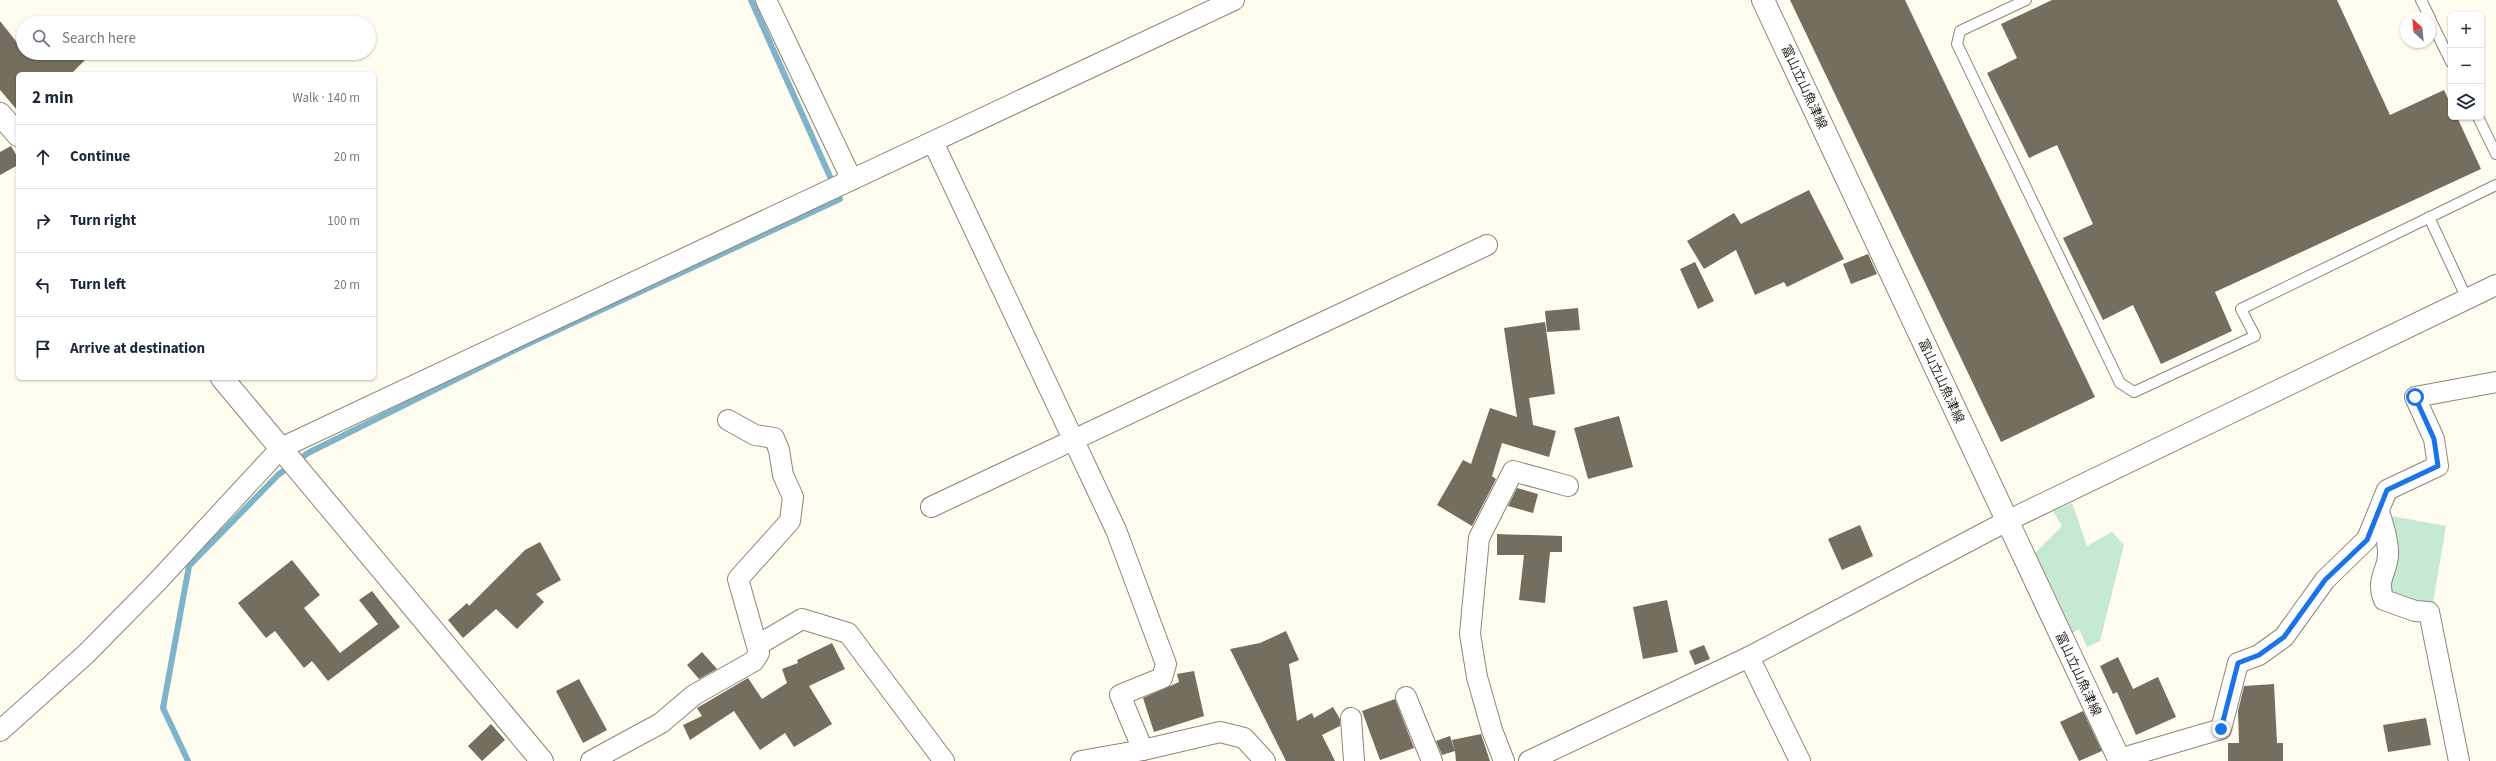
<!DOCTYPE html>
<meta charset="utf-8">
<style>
:root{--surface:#fff;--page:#f6f6f7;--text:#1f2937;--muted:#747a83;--line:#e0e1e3}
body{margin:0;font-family:"Source Sans 3","Noto Sans JP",sans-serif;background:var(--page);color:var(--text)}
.controls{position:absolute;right:12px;top:12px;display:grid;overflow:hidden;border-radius:6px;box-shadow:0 1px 3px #0004}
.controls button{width:36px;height:36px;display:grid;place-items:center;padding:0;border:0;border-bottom:1px solid var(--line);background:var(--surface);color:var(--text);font:20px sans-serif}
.compass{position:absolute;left:2400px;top:12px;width:36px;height:36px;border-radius:50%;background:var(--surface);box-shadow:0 1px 3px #0004;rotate:334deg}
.stop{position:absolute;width:12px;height:12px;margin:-9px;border:3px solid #1a73e8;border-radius:50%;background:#fff}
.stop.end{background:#1a73e8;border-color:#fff;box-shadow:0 1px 4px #0008}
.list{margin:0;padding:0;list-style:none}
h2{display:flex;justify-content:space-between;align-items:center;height:52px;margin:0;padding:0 16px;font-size:17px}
h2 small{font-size:13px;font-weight:400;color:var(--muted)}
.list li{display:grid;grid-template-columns:26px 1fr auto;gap:12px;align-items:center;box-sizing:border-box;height:64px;padding:0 16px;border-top:1px solid var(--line)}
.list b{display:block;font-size:15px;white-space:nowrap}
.list em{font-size:13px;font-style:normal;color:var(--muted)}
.icon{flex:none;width:22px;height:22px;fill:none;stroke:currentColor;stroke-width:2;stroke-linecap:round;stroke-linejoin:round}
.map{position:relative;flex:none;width:2496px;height:761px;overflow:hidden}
.search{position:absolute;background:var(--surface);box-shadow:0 1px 3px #0004;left:16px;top:16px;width:360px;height:44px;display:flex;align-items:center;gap:10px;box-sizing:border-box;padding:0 14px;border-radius:22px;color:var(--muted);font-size:15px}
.panel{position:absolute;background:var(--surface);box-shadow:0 1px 3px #0004;left:16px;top:72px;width:360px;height:308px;border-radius:6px}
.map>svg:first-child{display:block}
.green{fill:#c6e9d6}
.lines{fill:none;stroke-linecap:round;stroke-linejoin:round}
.stream{stroke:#7eb3c9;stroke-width:6}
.building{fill:#746e5e}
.service-casing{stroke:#8c8675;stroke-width:12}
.minor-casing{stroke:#8c8675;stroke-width:22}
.tertiary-casing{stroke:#8c8675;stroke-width:24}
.primary-casing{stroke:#8c8675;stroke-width:24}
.service{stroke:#fff;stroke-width:10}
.minor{stroke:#fff;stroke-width:20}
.tertiary{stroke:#fff;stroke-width:22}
.primary{stroke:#fff;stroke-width:22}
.route{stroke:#1a73e8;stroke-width:5}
.labels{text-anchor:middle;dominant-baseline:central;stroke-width:4;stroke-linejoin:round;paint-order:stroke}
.street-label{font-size:13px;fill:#2c2922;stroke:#fff}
</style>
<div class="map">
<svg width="2496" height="761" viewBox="0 0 2496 761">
<rect width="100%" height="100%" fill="#fefbef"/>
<g class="green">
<polygon points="2072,503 2087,546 2112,532 2124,545 2100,641 2087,647 2079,629 2070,635 2032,556 2062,526 2053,511"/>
<polygon points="2391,516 2446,526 2433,603 2395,597 2388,592 2396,538"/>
</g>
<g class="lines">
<polyline class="stream" points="188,761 163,708 189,566 278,475 308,453 519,348 840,199 751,0"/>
</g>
<g class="building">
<polygon points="1790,0 1905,0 2095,397 2001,442"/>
<polygon points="2052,0 2337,0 2390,115 2444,90 2451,105 2451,117 2457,117 2481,169 2215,292 2232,331 2161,364 2133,305 2103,320 2063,238 2093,224 2057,145 2029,158 1987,73 2017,58 2001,24"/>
<polygon points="0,21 23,50 23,53 92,53 71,74 18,74 18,111 0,90"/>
<polygon points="11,146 18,158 18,165 0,175 0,152"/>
<polygon points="1809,190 1844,259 1787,287 1784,282 1755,295 1736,250 1704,269 1687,241 1734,213 1741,224"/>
<polygon points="1868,254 1877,274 1851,284 1843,264"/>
<polygon points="1695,262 1714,301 1698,309 1680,269"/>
<polygon points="1578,308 1580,330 1547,332 1545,311"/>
<polygon points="1545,322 1555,394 1529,398 1533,425 1556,431 1549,457 1502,443 1492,476 1496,479 1472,526 1437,505 1463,460 1471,464 1490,408 1517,417 1504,328"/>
<polygon points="1619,416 1633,467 1588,479 1574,428"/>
<polygon points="1517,488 1538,494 1533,513 1508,506"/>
<polygon points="1860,525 1873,556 1842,570 1828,539"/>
<polygon points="1497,534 1562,536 1562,552 1550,552 1545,603 1519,600 1524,555 1497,555"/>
<polygon points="540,542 561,580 536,594 544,602 517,629 496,609 463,638 448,620 467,603 469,606 525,550"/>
<polygon points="292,560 320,595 304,608 340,653 378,624 359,600 372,591 400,627 328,681 312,661 304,668 275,631 266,638 238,603"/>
<polygon points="1667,600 1678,652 1643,659 1633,607"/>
<polygon points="1286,631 1299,660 1289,664 1297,721 1312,713 1314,718 1333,707 1340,719 1340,726 1322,735 1335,761 1286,761 1230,649 1260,643"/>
<polygon points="832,643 845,669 809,686 832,724 794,747 785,733 760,750 734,711 690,740 683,725 702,716 697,708 748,678 762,699 787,683 782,669 798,663 797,660"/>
<polygon points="1704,645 1710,659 1695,665 1689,651"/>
<polygon points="702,652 717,669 699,679 687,665"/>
<polygon points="2118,657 2133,689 2158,677 2176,717 2136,735 2117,692 2113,694 2100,666"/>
<polygon points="1194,671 1204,716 1154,732 1143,698 1179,682 1177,674"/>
<polygon points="579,679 607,730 583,743 556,691"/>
<polygon points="2274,684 2277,743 2283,743 2283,761 2228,761 2228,743 2239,743 2238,711 2244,686"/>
<polygon points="1395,699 1414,748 1380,760 1362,711"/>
<polygon points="2083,711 2102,751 2079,761 2060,722"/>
<polygon points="2426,718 2431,745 2388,752 2383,725"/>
<polygon points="491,724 505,740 482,761 468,746"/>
<polygon points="1481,734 1490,761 1456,761 1455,751 1442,755 1436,741 1450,736 1455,751 1452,740"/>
</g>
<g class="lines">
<defs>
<g id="service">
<polyline points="2026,0 1960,31 1957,44 2120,383 2134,392 2255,336 2241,309 2496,185"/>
<polyline points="2421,0 2430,18"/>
<polyline points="2430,19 2451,62"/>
<polyline points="2478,117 2496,154"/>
<polyline points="2429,217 2467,299"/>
</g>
<g id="minor">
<polyline points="766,0 851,178"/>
<polyline points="933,142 1116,530 1166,664 1162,678 1120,695 1143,750 1220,732 1244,738 1265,761"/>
<polyline points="931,507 1487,245"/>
<path d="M2379 512C2383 524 2388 538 2388 552 2389 571 2375 578 2384 600L2415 611 2429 612 2459 761"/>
<polyline points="758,645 802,619 848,633 944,761"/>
<polyline points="1749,657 1800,761"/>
<polyline points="1406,697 1432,761"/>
<polyline points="1351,718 1354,761"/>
<polyline points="0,731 86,654 156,583 281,448 1234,0"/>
<polyline points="2119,759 2221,729 2238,663 2259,655 2284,637 2325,580 2367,539 2387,490 2438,466 2434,439 2415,397 2496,382"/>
<polyline points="591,761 661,723 694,695 754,661 759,653 738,579 790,521 793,497 783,475 779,450 774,438 755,435 728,420"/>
<polyline points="1081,761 1143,750"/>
<polyline points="1504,761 1492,730 1477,677 1470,634 1479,538 1513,471 1568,486"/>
<polyline points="1529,761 1749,657 2007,521 2496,285"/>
</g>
<g id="tertiary">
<polyline points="0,114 18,135"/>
<polyline points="222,378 542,761"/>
</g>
<polyline id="primary" points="1763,0 2120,761"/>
</defs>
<use href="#service" class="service-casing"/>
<use href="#minor" class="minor-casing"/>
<use href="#tertiary" class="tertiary-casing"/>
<use href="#primary" class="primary-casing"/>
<use href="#service" class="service"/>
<use href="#minor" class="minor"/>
<use href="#tertiary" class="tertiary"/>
<use href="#primary" class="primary"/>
</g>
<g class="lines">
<polyline class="route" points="2221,729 2238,663 2259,655 2284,637 2325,580 2367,540 2387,490 2438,466 2434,439 2415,397"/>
</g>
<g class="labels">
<g class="street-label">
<text transform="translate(1804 87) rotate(65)">富山立山魚津線</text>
<text transform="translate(1941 381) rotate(65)">富山立山魚津線</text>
<text transform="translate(2078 674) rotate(65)">富山立山魚津線</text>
</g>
</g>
</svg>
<div class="controls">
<button>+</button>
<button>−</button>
<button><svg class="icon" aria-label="layers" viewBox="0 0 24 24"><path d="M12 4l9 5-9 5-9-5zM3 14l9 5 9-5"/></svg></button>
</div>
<svg class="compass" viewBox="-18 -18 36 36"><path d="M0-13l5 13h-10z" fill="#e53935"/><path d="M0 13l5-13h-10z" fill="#747a83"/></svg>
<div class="stop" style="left:2415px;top:397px"></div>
<div class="stop end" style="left:2221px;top:729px"></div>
<div class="search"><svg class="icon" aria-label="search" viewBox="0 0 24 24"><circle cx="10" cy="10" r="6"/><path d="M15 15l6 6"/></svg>Search here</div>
<section class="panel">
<h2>2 min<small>Walk · 140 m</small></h2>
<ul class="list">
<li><svg class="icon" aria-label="ahead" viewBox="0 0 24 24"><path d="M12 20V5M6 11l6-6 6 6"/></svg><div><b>Continue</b></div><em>20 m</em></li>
<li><svg class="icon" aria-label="right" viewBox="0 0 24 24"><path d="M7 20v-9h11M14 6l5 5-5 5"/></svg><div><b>Turn right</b></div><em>100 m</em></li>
<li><svg class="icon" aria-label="left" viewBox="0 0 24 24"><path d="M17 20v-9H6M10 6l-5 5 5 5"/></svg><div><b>Turn left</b></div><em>20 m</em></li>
<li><svg class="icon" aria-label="arrive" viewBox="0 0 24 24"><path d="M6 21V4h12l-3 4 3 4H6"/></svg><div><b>Arrive at destination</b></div></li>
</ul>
</section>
</div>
